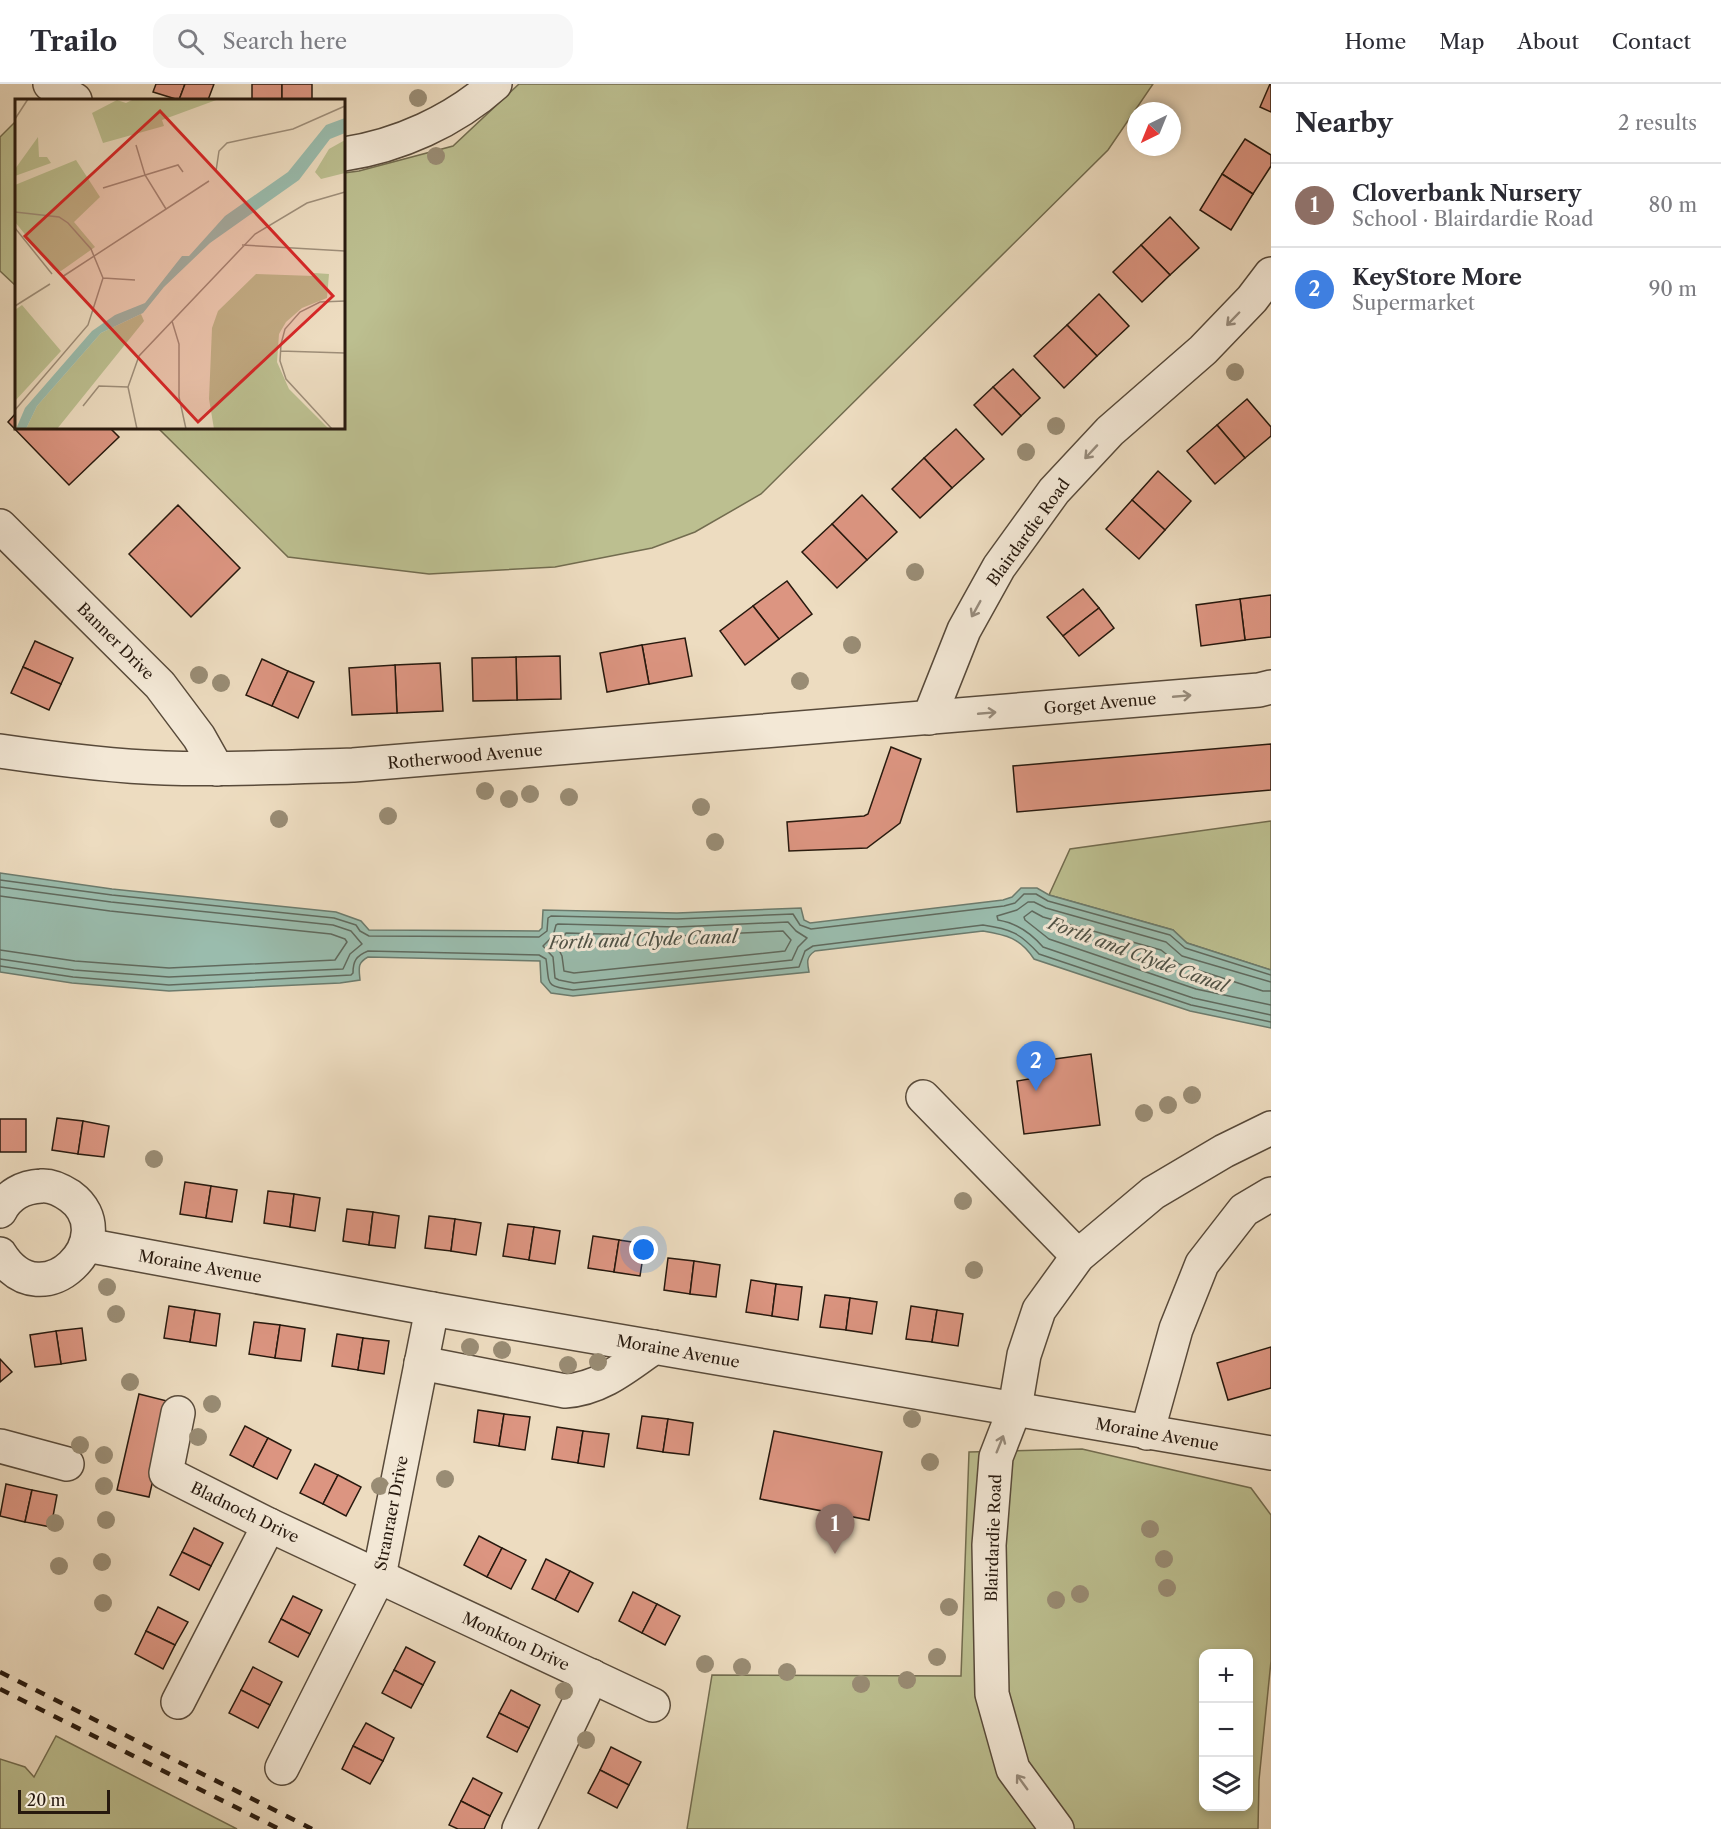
<!DOCTYPE html>
<meta charset="utf-8">
<style>
:root{--surface:#fff;--page:#f7f7f7;--text:#2b2b33;--muted:#7c7c81;--line:#e1e1e2;--accent:#8f2418}
body{margin:0;font-family:"Libre Caslon Text",serif;background:var(--page);color:var(--text)}
.controls{position:absolute;right:18px;bottom:18px;display:grid;overflow:hidden;border-radius:12px;box-shadow:0 3px 9px #0003}
.controls button{width:54px;height:54px;display:grid;place-items:center;padding:0;border:0;border-bottom:2px solid var(--line);background:var(--surface);color:var(--text);font:30px sans-serif}
.compass{position:absolute;left:1127px;top:18px;width:54px;height:54px;border-radius:50%;background:var(--surface);box-shadow:0 3px 9px #0003;rotate:223deg}
.scale{position:absolute;left:18px;bottom:15px;width:92px;box-sizing:border-box;padding-left:6px;border:3px solid #27190e;border-top:0;font-size:16px;line-height:21px;white-space:nowrap;color:#27190e;-webkit-text-stroke:4px #f3e8d6;paint-order:stroke}
.you{position:absolute;left:644px;top:1166px;width:21px;height:21px;margin:-15px;border:4px solid #fff;border-radius:50%;background:#1a73e8;box-shadow:0 0 0 9px #1a73e833}
.badge{display:grid;place-items:center;width:39px;height:39px;border-radius:50%;background:var(--accent);color:#fff;font-size:20px;font-weight:700}
.pin{position:absolute;translate:-50% -50px;filter:drop-shadow(0 2px 3px #0008)}
.pin::after{content:'';position:absolute;top:32px;width:21px;height:18px;background:inherit;clip-path:polygon(0 0,100% 0,50% 100%)}
.list{margin:0;padding:0;list-style:none}
h2{display:flex;justify-content:space-between;align-items:center;height:78px;margin:0;padding:0 24px;font-size:26px}
h2 small{font-size:20px;font-weight:400;color:var(--muted)}
.list li{display:grid;grid-template-columns:39px 1fr auto;gap:18px;align-items:center;box-sizing:border-box;height:84px;padding:0 24px;border-top:2px solid var(--line)}
.list b{display:block;font-size:22px;white-space:nowrap}
.list p{margin:0;font-size:20px;white-space:nowrap;color:var(--muted)}
.list em{font-size:20px;font-style:normal;color:var(--muted)}
.icon{flex:none;width:33px;height:33px;fill:none;stroke:currentColor;stroke-width:2;stroke-linecap:round;stroke-linejoin:round}
.map{position:relative;flex:none;width:1271px;height:1745px;overflow:hidden}
header{display:flex;align-items:center;gap:36px;box-sizing:border-box;height:84px;padding:0 30px;background:var(--surface);border-bottom:2px solid var(--line)}
header strong{font-size:28px}
nav{display:flex;gap:33px;margin-inline-start:auto;font-size:21px}
.search{width:420px;height:54px;background:var(--page);display:flex;align-items:center;gap:15px;box-sizing:border-box;padding:0 21px;border-radius:18px;color:var(--muted);font-size:22px}
main{display:flex}
aside{flex:1;background:var(--surface)}
.map>svg:first-child{display:block}
.green{fill:#bcbf90;stroke:#726c4f;stroke-width:1.5;fill-rule:evenodd}
.water{fill:#9abcad;stroke:#6c7b6d;stroke-width:1.5}
.lines{fill:none;stroke-linecap:round;stroke-linejoin:round}
.shore{stroke:#606a5e;stroke-width:1.5}
.building{fill:#dc9581;stroke:#27190e;stroke-width:1.5}
.minor-casing{stroke:#584a3a;stroke-width:36}
.minor{stroke:#f3e8d6;stroke-width:33}
.rail{stroke:#27190e;stroke-width:4.5;stroke-dasharray:10 10;stroke-linecap:butt}
.tree{fill:#998c74}
.oneway{stroke:#978b7c}
.labels{text-anchor:middle;dominant-baseline:central;stroke-width:6;stroke-linejoin:round;paint-order:stroke}
.street-label{font-size:16px;fill:#27190e;stroke:#f3e8d6}
.water-label{font-size:18px;font-style:italic;fill:#4f5246;stroke:#f3e8d6}
.inset-road{fill:none;stroke:#9e8e79;stroke-width:1.5}
.view{fill:#d62828;fill-opacity:0.15;stroke:#d62828;stroke-width:3}
.inset-edge{fill:none;stroke:#27190e;stroke-width:3}
</style>
<header>
<strong>Trailo</strong>
<div class="search"><svg class="icon" aria-label="search" viewBox="0 0 24 24"><circle cx="10" cy="10" r="6"/><path d="M15 15l6 6"/></svg>Search here</div>
<nav><a>Home</a><a>Map</a><a>About</a><a>Contact</a></nav>
</header>
<main>
<div class="map">
<svg width="1271" height="1745" viewBox="0 0 1271 1745">
<rect width="100%" height="100%" fill="#eddcc0"/>
<filter id="stains"><feTurbulence type="fractalNoise" baseFrequency=".00333" numOctaves="4"/><feColorMatrix values="0 0 0 0 .2 0 0 0 0 .09 0 0 0 0 .02 0 0 0 .5 -.17"/></filter>
<radialGradient id="worn" r=".72"><stop offset=".6" stop-color="#630" stop-opacity="0"/><stop offset="1" stop-color="#630" stop-opacity=".3"/></radialGradient>
<g class="green">
<polygon points="519,0 1153,0 1108,66 761,410 695,448 652,464 555,483 429,490 288,473 158,344 344,344 344,89 359,87 453,62"/>
<polygon points="16,37 16,202 0,187 0,53"/>
<polygon points="1271,737 1271,886 1187,859 1173,846 1049,811 1070,765"/>
<path d="M1082 1365 1251 1404 1271 1431V1577L1259 1696 1258 1745H687L712 1591 961 1592 969 1368ZM1204 1570H1248V1722H1204Z"/>
<polygon points="56,1652 237,1745 0,1745 0,1675 25,1683 34,1693"/>
</g>
<path class="water" d="M0 789 112 805 336 828 361 837 369 846 539 847 542 844 543 826 677 829 801 824 804 836 810 839 1003 816 1012 813 1021 804H1037L1049 811 1173 846 1187 859 1271 886V944L1190 927 1034 875C1020 854 1007 851 983 847L815 867C806 873 807 878 809 888L573 912 551 909 541 898 540 877 368 873C357 879 359 884 360 896L340 899 169 907 72 899 0 888Z"/>
<g class="lines">
<g class="shore">
<polyline points="0,796 112,811 334,834 356,841 360,847 369,852 539,853 547,847 548,834 551,832 677,835 793,830 800,841 811,845 1004,822 1015,819 1024,810 1036,810 1048,817 1170,851 1185,864 1271,891"/>
<polyline points="0,803 111,818 333,841 351,847 362,860 350,870 343,885 169,893 74,886 0,875"/>
<polyline points="0,812 110,827 331,850 345,855 347,858 335,876 169,884 75,877 0,866"/>
<polygon points="788,838 796,847 807,854 798,863 792,876 574,899 559,896 555,894 553,873 543,862 553,852 556,841 558,840 677,843"/>
<polygon points="783,847 791,856 785,867 574,889 564,887 562,872 557,862 566,849 677,852"/>
<path d="M0 882 73 893 169 901 351 891 353 889C353 877 356 872 368 867L539 871 546 875C550 901 544 902 573 906L799 883 805 867 813 862 983 841C1011 845 1020 849 1039 870L1191 921 1271 938"/>
<path d="M1271 898 1182 872 1166 858 1046 824 1034 818H1028L1017 826 997 832 998 836C1017 839 1031 849 1043 863L1193 914 1271 931"/>
<polyline points="1271,907 1263,907 1179,880 1161,866 1043,833 1032,827 1024,833 1025,836 1049,855 1196,905 1271,921"/>
</g>
</g>
<g class="building">
<polygon points="156,0 185,0 179,16 153,8"/>
<polygon points="185,0 214,0 208,16 179,16"/>
<rect x="252" y="0" width="30" height="16"/>
<rect x="282" y="0" width="30" height="16"/>
<polygon points="1270,0 1271,0 1271,28 1260,23"/>
<polygon points="1245,55 1271,71 1271,82 1253,110 1222,90"/>
<polygon points="1222,90 1253,110 1231,146 1200,126"/>
<polygon points="1170,133 1199,164 1170,191 1141,161"/>
<polygon points="1141,161 1170,191 1142,218 1113,188"/>
<polygon points="1099,210 1129,242 1097,272 1067,241"/>
<polygon points="1067,241 1097,272 1064,304 1034,272"/>
<polygon points="1013,285 1040,314 1021,332 993,303"/>
<polygon points="993,303 1021,332 1002,351 974,321"/>
<polygon points="1247,315 1271,343 1271,352 1245,374 1217,341"/>
<polygon points="16,329 16,344 110,344 119,353 69,401 8,338"/>
<polygon points="1217,341 1245,374 1215,400 1187,367"/>
<polygon points="956,345 984,375 952,404 924,374"/>
<polygon points="924,374 952,404 920,434 892,405"/>
<polygon points="1158,387 1191,417 1165,446 1132,416"/>
<polygon points="862,411 897,448 867,476 832,440"/>
<polygon points="1132,416 1165,446 1139,475 1106,445"/>
<polygon points="178,421 240,484 191,533 129,470"/>
<polygon points="832,440 867,476 837,504 802,468"/>
<polygon points="787,497 812,530 779,555 753,522"/>
<polygon points="1083,505 1099,524 1063,552 1047,533"/>
<polygon points="1271,511 1271,553 1245,556 1240,515"/>
<polygon points="1240,515 1245,556 1201,562 1196,521"/>
<polygon points="753,522 779,555 745,581 720,547"/>
<polygon points="1099,524 1114,544 1079,572 1063,552"/>
<polygon points="685,554 692,592 649,600 642,561"/>
<polygon points="35,557 73,574 61,600 23,583"/>
<polygon points="642,561 649,600 607,608 600,569"/>
<polygon points="560,572 561,615 517,616 516,573"/>
<polygon points="516,573 517,616 473,617 472,574"/>
<polygon points="262,575 288,587 272,622 246,611"/>
<polygon points="440,579 443,627 397,629 395,581"/>
<polygon points="395,581 397,629 352,631 349,584"/>
<polygon points="23,583 61,600 49,626 11,609"/>
<polygon points="288,587 314,598 298,634 272,622"/>
<polygon points="1271,660 1271,706 1017,728 1013,682"/>
<polygon points="891,663 921,675 900,739 867,764 789,767 787,738 864,732 868,730"/>
<polygon points="1091,970 1100,1041 1024,1050 1017,997 1035,994 1033,978"/>
<polygon points="57,1034 83,1037 78,1070 52,1066"/>
<rect x="0" y="1035" width="26" height="33"/>
<polygon points="83,1037 109,1042 104,1073 78,1070"/>
<polygon points="185,1098 211,1102 206,1134 180,1130"/>
<polygon points="211,1102 237,1106 232,1138 206,1134"/>
<polygon points="268,1107 294,1110 290,1143 264,1139"/>
<polygon points="294,1110 320,1114 315,1147 290,1143"/>
<polygon points="347,1125 373,1128 369,1161 343,1157"/>
<polygon points="373,1128 399,1132 395,1164 369,1161"/>
<polygon points="429,1132 455,1135 451,1167 425,1164"/>
<polygon points="455,1135 481,1139 476,1171 451,1167"/>
<polygon points="508,1140 534,1143 529,1176 503,1172"/>
<polygon points="534,1143 560,1147 555,1180 529,1176"/>
<polygon points="593,1152 619,1156 614,1188 588,1184"/>
<polygon points="619,1156 645,1160 640,1192 614,1188"/>
<polygon points="668,1174 694,1177 690,1210 664,1206"/>
<polygon points="694,1177 720,1181 716,1213 690,1210"/>
<polygon points="751,1196 776,1200 772,1232 746,1228"/>
<polygon points="776,1200 802,1203 798,1236 772,1232"/>
<polygon points="825,1211 850,1214 846,1246 820,1243"/>
<polygon points="850,1214 877,1218 872,1250 846,1246"/>
<polygon points="169,1222 195,1226 190,1258 164,1254"/>
<polygon points="911,1222 937,1226 932,1258 906,1255"/>
<polygon points="195,1226 220,1230 216,1262 190,1258"/>
<polygon points="937,1226 963,1230 958,1262 932,1258"/>
<polygon points="254,1238 280,1241 275,1274 249,1270"/>
<polygon points="280,1241 305,1245 301,1277 275,1274"/>
<polygon points="82,1244 86,1276 61,1280 56,1247"/>
<polygon points="56,1247 61,1280 35,1283 30,1251"/>
<polygon points="337,1250 363,1254 358,1286 332,1282"/>
<polygon points="363,1254 389,1257 384,1290 358,1286"/>
<polygon points="1271,1263 1271,1304 1228,1316 1217,1279"/>
<polygon points="0,1275 12,1288 0,1298"/>
<polygon points="139,1310 171,1318 149,1413 117,1406"/>
<polygon points="478,1326 504,1330 499,1362 474,1358"/>
<polygon points="504,1330 530,1333 525,1366 499,1362"/>
<polygon points="642,1332 668,1335 663,1368 637,1364"/>
<polygon points="668,1335 693,1339 689,1371 663,1368"/>
<polygon points="245,1342 268,1354 253,1383 230,1371"/>
<polygon points="557,1343 583,1347 578,1379 552,1375"/>
<polygon points="583,1347 609,1350 604,1383 578,1379"/>
<polygon points="774,1347 882,1368 869,1436 760,1415"/>
<polygon points="268,1354 291,1366 277,1395 253,1383"/>
<polygon points="315,1380 338,1391 323,1420 300,1409"/>
<polygon points="338,1391 361,1403 346,1432 323,1420"/>
<polygon points="6,1400 32,1406 25,1438 0,1432"/>
<polygon points="32,1406 57,1411 51,1443 25,1438"/>
<polygon points="194,1444 223,1459 211,1482 182,1468"/>
<polygon points="479,1452 502,1464 487,1493 464,1481"/>
<polygon points="502,1464 526,1476 511,1505 487,1493"/>
<polygon points="182,1468 211,1482 199,1506 170,1491"/>
<polygon points="546,1475 570,1487 555,1516 532,1505"/>
<polygon points="570,1487 593,1499 578,1528 555,1516"/>
<polygon points="633,1508 657,1520 642,1549 619,1537"/>
<polygon points="293,1512 322,1526 310,1550 281,1535"/>
<polygon points="657,1520 680,1532 665,1561 642,1549"/>
<polygon points="158,1523 188,1538 175,1561 146,1547"/>
<polygon points="281,1535 310,1550 298,1573 269,1558"/>
<polygon points="146,1547 175,1561 163,1585 135,1570"/>
<polygon points="406,1563 435,1578 423,1601 394,1586"/>
<polygon points="253,1583 282,1598 270,1621 241,1606"/>
<polygon points="394,1586 423,1601 411,1624 382,1609"/>
<polygon points="241,1606 270,1621 258,1644 229,1629"/>
<polygon points="511,1606 540,1621 529,1644 499,1629"/>
<polygon points="499,1629 529,1644 517,1668 487,1653"/>
<polygon points="366,1639 394,1654 383,1677 353,1662"/>
<polygon points="353,1662 383,1677 370,1700 342,1685"/>
<polygon points="611,1663 641,1678 629,1701 600,1686"/>
<polygon points="600,1686 629,1701 617,1724 588,1709"/>
<polygon points="473,1694 502,1709 490,1732 461,1717"/>
<polygon points="461,1717 490,1732 484,1745 458,1745 449,1741"/>
</g>
<g class="lines">
<defs>
<g id="minor">
<polyline points="50,0 75,16"/>
<path d="M344 70C398 62 454 37 495 0"/>
<polyline points="0,442 160,601 199,653 217,685"/>
<polyline points="929,634 964,546 999,483 1054,407 1110,347 1203,266 1252,215 1271,190"/>
<path d="M0 667C55 675 109 682 165 684 228 686 291 683 353 681L1259 606 1271 603"/>
<polyline points="923,1013 1078,1172"/>
<path d="M0 1127C8 1111 23 1103 41 1102 51 1101 61 1106 70 1112 125 1152 43 1238 0 1170"/>
<polyline points="86,1161 432,1225 1271,1369"/>
<path d="M421 1279 565 1307C600 1305 626 1283 654 1263"/>
<polyline points="178,1329 166,1389 269,1441 653,1621"/>
<polyline points="1147,1349 1176,1245 1202,1180 1244,1126 1271,1110"/>
<polyline points="0,1362 67,1380"/>
<polyline points="178,1618 269,1441"/>
<polyline points="282,1684 379,1492 432,1225"/>
<polyline points="519,1745 592,1592"/>
<polyline points="1057,1745 1013,1685 992,1610 989,1461 996,1373 1015,1324 1024,1271 1039,1226 1078,1172 1153,1109 1224,1067 1271,1044"/>
</g>
</defs>
<use href="#minor" class="minor-casing"/>
<use href="#minor" class="minor"/>
<g class="rail">
<polyline points="0,1588 312,1745"/>
<polyline points="0,1605 279,1745"/>
</g>
</g>
<g class="tree">
<circle cx="418" cy="14" r="9"/>
<circle cx="436" cy="72" r="9"/>
<circle cx="1235" cy="288" r="9"/>
<circle cx="1056" cy="342" r="9"/>
<circle cx="1026" cy="368" r="9"/>
<circle cx="915" cy="488" r="9"/>
<circle cx="852" cy="561" r="9"/>
<circle cx="199" cy="591" r="9"/>
<circle cx="800" cy="597" r="9"/>
<circle cx="221" cy="599" r="9"/>
<circle cx="485" cy="707" r="9"/>
<circle cx="530" cy="710" r="9"/>
<circle cx="569" cy="713" r="9"/>
<circle cx="509" cy="715" r="9"/>
<circle cx="701" cy="723" r="9"/>
<circle cx="388" cy="732" r="9"/>
<circle cx="279" cy="735" r="9"/>
<circle cx="715" cy="758" r="9"/>
<circle cx="1192" cy="1011" r="9"/>
<circle cx="1168" cy="1021" r="9"/>
<circle cx="1144" cy="1029" r="9"/>
<circle cx="154" cy="1075" r="9"/>
<circle cx="963" cy="1117" r="9"/>
<circle cx="974" cy="1186" r="9"/>
<circle cx="107" cy="1203" r="9"/>
<circle cx="116" cy="1230" r="9"/>
<circle cx="470" cy="1263" r="9"/>
<circle cx="502" cy="1266" r="9"/>
<circle cx="598" cy="1278" r="9"/>
<circle cx="568" cy="1281" r="9"/>
<circle cx="130" cy="1298" r="9"/>
<circle cx="212" cy="1320" r="9"/>
<circle cx="912" cy="1335" r="9"/>
<circle cx="198" cy="1353" r="9"/>
<circle cx="80" cy="1361" r="9"/>
<circle cx="104" cy="1371" r="9"/>
<circle cx="930" cy="1378" r="9"/>
<circle cx="445" cy="1395" r="9"/>
<circle cx="104" cy="1402" r="9"/>
<circle cx="380" cy="1402" r="9"/>
<circle cx="106" cy="1436" r="9"/>
<circle cx="55" cy="1439" r="9"/>
<circle cx="1150" cy="1445" r="9"/>
<circle cx="1164" cy="1475" r="9"/>
<circle cx="102" cy="1478" r="9"/>
<circle cx="59" cy="1482" r="9"/>
<circle cx="1167" cy="1504" r="9"/>
<circle cx="1080" cy="1510" r="9"/>
<circle cx="1056" cy="1516" r="9"/>
<circle cx="103" cy="1519" r="9"/>
<circle cx="949" cy="1523" r="9"/>
<circle cx="937" cy="1573" r="9"/>
<circle cx="705" cy="1580" r="9"/>
<circle cx="742" cy="1583" r="9"/>
<circle cx="787" cy="1588" r="9"/>
<circle cx="907" cy="1596" r="9"/>
<circle cx="861" cy="1600" r="9"/>
<circle cx="564" cy="1607" r="9"/>
<circle cx="586" cy="1656" r="9"/>
</g>
<defs><path id="oneway-shaft" d="M-6 0H5M1.5-3L5.5 0L1.5 3" fill="none" stroke-width="1.6" stroke-linecap="round" stroke-linejoin="round" transform="scale(1.5)"/></defs>
<g class="oneway">
<use href="#oneway-shaft" transform="translate(1233 235) rotate(134)"/>
<use href="#oneway-shaft" transform="translate(1091 368) rotate(133)"/>
<use href="#oneway-shaft" transform="translate(976 525) rotate(119)"/>
<use href="#oneway-shaft" transform="translate(1182 612) rotate(-5)"/>
<use href="#oneway-shaft" transform="translate(987 629) rotate(-5)"/>
<use href="#oneway-shaft" transform="translate(1000 1360) rotate(-68)"/>
<use href="#oneway-shaft" transform="translate(1022 1698) rotate(-126)"/>
</g>
<g class="labels">
<g class="street-label">
<text transform="translate(1028 448) rotate(-54)">Blairdardie Road</text>
<text transform="translate(116 557) rotate(45)">Banner Drive</text>
<text transform="translate(1100 619) rotate(-5)">Gorget Avenue</text>
<text transform="translate(465 672) rotate(-5)">Rotherwood Avenue</text>
<text transform="translate(200 1182) rotate(10)">Moraine Avenue</text>
<text transform="translate(678 1267) rotate(10)">Moraine Avenue</text>
<text transform="translate(1157 1350) rotate(10)">Moraine Avenue</text>
<text transform="translate(245 1428) rotate(26)">Bladnoch Drive</text>
<text transform="translate(391 1429) rotate(-79)">Stranraer Drive</text>
<text transform="translate(993 1454) rotate(-88)">Blairdardie Road</text>
<text transform="translate(516 1557) rotate(25)">Monkton Drive</text>
</g>
<g class="water-label">
<text transform="translate(643 856) rotate(-2)">Forth and Clyde Canal</text>
<text transform="translate(1138 871) rotate(20)">Forth and Clyde Canal</text>
</g>
</g>
<g transform="translate(15 15)">
<rect width="330" height="330" fill="#eddcc0"/>
<path d="M119 0H204L147 21 149 27 88 44 77 14 102 1 111 4ZM23 38 24 58H32L36 64 0 77V70ZM330 41V74L306 80 300 73 314 50ZM61 61 85 98 59 123 80 148 46 172 38 170 0 123V86ZM299 174 314 175 312 199 287 209 271 223 264 235 262 263 274 290 314 330H199L194 300 197 229 203 212 241 175 299 177ZM7 206 46 252 0 302V211ZM126 215 129 222 42 330H11L22 307 86 234Z" fill="#bcbf90"/>
<path d="M330 19V34L315 40 284 81 195 144 149 188 128 214 86 234 22 307 11 330H1L10 309 77 232 100 216 130 204 167 157H174L210 117 273 73 311 26Z" fill="#9abcad"/>
<path class="inset-road" d="M0 20 13 0M121 46 130 76 151 110M201 72 204 52 212 44 278 30 330 7M88 89 163 66 168 73M0 113 44 118 53 124 76 150 88 179 73 226 0 311M0 129 37 175M227 146 330 152M47 178 194 82M88 179 120 181M0 207 35 185M157 222 164 245V298L171 330M265 252 330 254M68 307 84 287 113 288M122 330 113 288 124 257 240 135 292 104 330 93M317 330 271 280 265 262 266 245 270 230 285 213 305 203 330 202"/>
<path class="view" d="M145 12 318 197 183 323 10 137Z"/>
<rect width="330" height="330" class="inset-edge"/>
</g>
<rect width="100%" height="100%" filter="url(#stains)"/>
<rect width="100%" height="100%" fill="url(#worn)"/>
</svg>
<div class="controls">
<button>+</button>
<button>−</button>
<button><svg class="icon" aria-label="layers" viewBox="0 0 24 24"><path d="M12 4l9 5-9 5-9-5zM3 14l9 5 9-5"/></svg></button>
</div>
<svg class="compass" viewBox="-18 -18 36 36"><path d="M0-13l5 13h-10z" fill="#e53935"/><path d="M0 13l5-13h-10z" fill="#7c7c81"/></svg>
<div class="scale">20 m</div>
<div class="you"></div>
<div class="pin badge" style="left:835px;top:1470px;background:#8d6e63">1</div>
<div class="pin badge" style="left:1036px;top:1007px;background:#3f7fe0">2</div>
</div>
<aside>
<h2>Nearby<small>2 results</small></h2>
<ul class="list">
<li><span class="badge" style="background:#8d6e63">1</span><div><b>Cloverbank Nursery</b><p>School · Blairdardie Road</p></div><em>80 m</em></li>
<li><span class="badge" style="background:#3f7fe0">2</span><div><b>KeyStore More</b><p>Supermarket</p></div><em>90 m</em></li>
</ul>
</aside>
</main>
